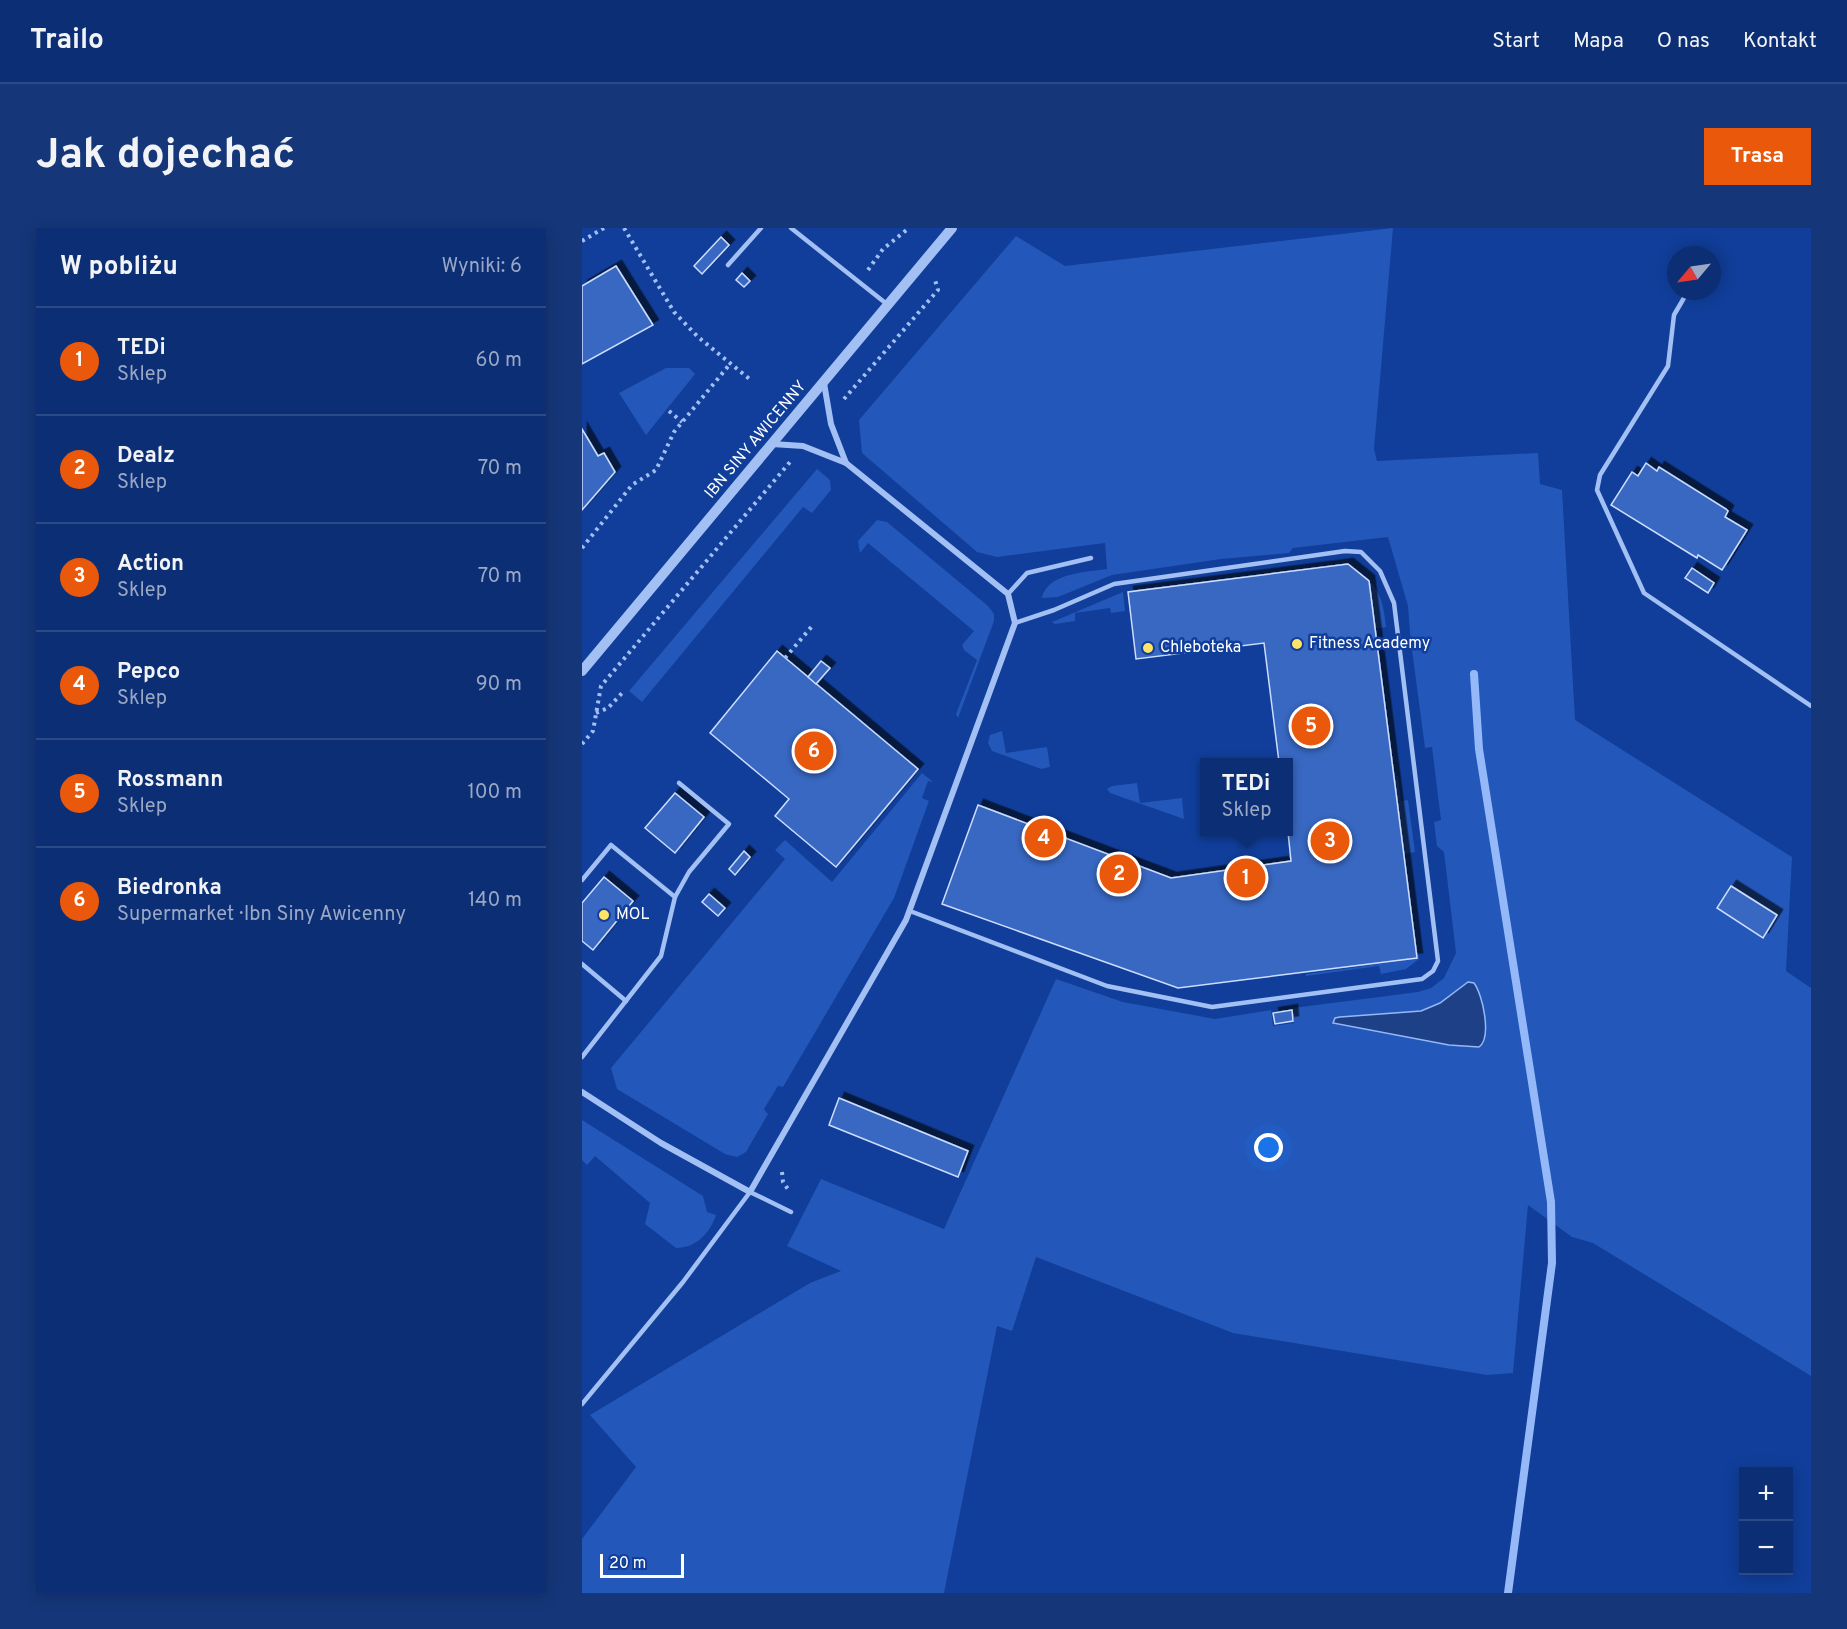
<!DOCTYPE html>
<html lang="pl">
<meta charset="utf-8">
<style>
:root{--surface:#0c2e74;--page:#153679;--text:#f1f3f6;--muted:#9aa8c5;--line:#2c4a86;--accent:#ea580c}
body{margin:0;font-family:Overpass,sans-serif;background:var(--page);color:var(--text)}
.controls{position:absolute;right:18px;bottom:18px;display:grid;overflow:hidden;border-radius:0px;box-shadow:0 3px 15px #0003}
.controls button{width:54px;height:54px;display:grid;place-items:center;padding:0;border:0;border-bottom:2px solid var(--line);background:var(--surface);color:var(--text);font:30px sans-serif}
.compass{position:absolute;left:1085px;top:18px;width:54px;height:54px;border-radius:50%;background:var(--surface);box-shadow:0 3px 15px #0003;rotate:241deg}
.scale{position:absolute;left:18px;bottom:15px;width:84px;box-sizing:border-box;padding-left:6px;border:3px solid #fff;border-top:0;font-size:16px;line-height:21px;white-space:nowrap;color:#fff;-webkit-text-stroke:4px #103e9a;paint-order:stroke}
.you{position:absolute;left:687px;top:920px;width:21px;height:21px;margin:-15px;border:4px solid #fff;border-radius:50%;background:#1a73e8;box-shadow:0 0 0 9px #1a73e833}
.badge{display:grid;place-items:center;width:39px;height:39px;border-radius:50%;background:var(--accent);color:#fff;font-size:20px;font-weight:700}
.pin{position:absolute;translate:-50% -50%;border:3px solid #fff;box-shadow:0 2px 6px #0006}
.popup{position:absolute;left:618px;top:530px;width:93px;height:78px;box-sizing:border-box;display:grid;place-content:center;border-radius:0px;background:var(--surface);filter:drop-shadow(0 2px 4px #0005);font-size:20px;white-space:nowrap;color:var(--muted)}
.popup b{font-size:22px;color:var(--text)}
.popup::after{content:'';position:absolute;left:50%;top:100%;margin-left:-12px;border:12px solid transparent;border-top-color:var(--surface)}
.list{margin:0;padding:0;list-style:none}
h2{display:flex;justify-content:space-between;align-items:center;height:78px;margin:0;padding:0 24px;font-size:26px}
h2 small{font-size:20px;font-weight:400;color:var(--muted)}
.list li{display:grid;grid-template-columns:39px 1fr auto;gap:18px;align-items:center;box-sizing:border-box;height:108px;padding:0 24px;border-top:2px solid var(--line)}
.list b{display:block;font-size:22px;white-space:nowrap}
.list p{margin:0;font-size:20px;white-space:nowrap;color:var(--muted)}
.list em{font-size:20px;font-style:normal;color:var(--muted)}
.map{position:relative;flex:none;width:1229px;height:1365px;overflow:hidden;border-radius:0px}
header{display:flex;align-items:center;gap:36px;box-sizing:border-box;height:84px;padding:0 30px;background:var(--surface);border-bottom:2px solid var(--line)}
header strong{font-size:28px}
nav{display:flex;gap:33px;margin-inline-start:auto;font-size:21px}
.intro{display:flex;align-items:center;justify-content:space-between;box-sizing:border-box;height:144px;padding:0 36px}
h1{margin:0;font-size:42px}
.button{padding:15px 27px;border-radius:0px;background:var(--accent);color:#fff;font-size:21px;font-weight:700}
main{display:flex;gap:36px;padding:0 36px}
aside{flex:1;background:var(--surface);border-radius:0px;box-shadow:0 3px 15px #0003}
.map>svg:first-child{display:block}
.green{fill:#2357b9;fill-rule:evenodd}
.water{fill:#1e4086;stroke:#95b9f8;stroke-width:1.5}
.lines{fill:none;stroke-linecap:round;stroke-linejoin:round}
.stream{stroke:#95b9f8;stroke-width:8}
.building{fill:#3968c2;stroke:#ccddfe;stroke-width:1.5;filter:url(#shadow)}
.path{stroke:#a3c0f4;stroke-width:4;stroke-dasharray:3 4.5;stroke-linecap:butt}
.service{stroke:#a3c0f4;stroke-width:4.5}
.minor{stroke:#a3c0f4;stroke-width:6}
.tertiary{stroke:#a3c0f4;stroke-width:10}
.poi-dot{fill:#ffe367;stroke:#103e9a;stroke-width:2}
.labels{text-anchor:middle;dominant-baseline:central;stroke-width:5;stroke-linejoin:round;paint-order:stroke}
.street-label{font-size:16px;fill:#fff;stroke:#103e9a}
.poi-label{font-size:16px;fill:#fff;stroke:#103e9a;text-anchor:start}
</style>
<header>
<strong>Trailo</strong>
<nav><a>Start</a><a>Mapa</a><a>O nas</a><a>Kontakt</a></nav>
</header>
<div class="intro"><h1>Jak dojechać</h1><a class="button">Trasa</a></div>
<main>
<aside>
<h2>W pobliżu<small>Wyniki: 6</small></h2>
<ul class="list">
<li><span class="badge">1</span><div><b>TEDi</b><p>Sklep</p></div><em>60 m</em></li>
<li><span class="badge">2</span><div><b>Dealz</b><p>Sklep</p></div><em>70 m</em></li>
<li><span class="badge">3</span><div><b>Action</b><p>Sklep</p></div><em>70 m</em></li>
<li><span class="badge">4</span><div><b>Pepco</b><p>Sklep</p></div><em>90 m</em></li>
<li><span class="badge">5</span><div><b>Rossmann</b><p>Sklep</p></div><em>100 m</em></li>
<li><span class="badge">6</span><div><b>Biedronka</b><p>Supermarket · Ibn Siny Awicenny</p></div><em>140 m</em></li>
</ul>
</aside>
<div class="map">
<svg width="1229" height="1365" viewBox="0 0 1229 1365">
<defs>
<filter id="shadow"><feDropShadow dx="5.5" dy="-5.5" stdDeviation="0" flood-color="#0009"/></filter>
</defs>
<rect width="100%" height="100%" fill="#103e9a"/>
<g class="green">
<path d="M811 0 792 221 795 233 956 225 958 256 980 262 993 492 1210 629 1204 743 1229 760V1148L1011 1015 990 1009 946 977 931 1145 905 1147 651 1105 454 1029 430 1103 415 1098 362 1365H0V1311L54 1239 8 1187 228 1055 259 1043 205 1018 239 951 362 1001 474 751 541 774 633 791 689 782 691 798 712 795 711 780 836 764 849 760 862 750 874 725 862 624 855 618 852 594 859 592 850 519 843 520 830 422H834L833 417H829L826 378 806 309 711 320 707 325 639 331 530 347 476 369 460 370C465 345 504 344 525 341L523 315 415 329 395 324 280 225 277 192 434 8 483 38ZM886 754 895 759 897 819 867 817 751 795 758 789 839 783 858 775Z"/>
<polygon points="84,140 107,140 113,146 64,207 37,165"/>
<polygon points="235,241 248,252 249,262 230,285 221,279 60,474 47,463"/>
<polygon points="295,292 305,294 406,378 412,386 412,393 376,490 374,486 395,432 382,422 380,417 392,403 286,315 278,325 276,313"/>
<path d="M766 336C794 354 801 366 804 399L793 401 787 353Z"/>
<polygon points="541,364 543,383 529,385 528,380 493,385 493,393 473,396 470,394"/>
<polygon points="420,503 424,525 465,519 468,539 459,541 410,523 406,515 408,507"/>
<polygon points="340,545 351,554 346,553 340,570 347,573 312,670 201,859 196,858 182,881 186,886 164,924 155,929 143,926 35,861 29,840 203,631 193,622 203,612 250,654"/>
<polygon points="812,548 816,548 819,573 826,572 833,624 822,626"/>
<polygon points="555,555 558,575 600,570 602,591 528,565 525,561 530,558"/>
<polygon points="832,711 834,711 837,731 824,741 799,746 797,738 724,748 724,746 834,731"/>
<path d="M0 892 121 968 125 984 134 987C128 1005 114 1020 94 1020L63 996 68 975 13 928 5 937 0 932Z"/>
</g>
<path class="water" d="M886 754 892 755C901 767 910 810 897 819L867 817 751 795 753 790 758 789 839 783 858 775Z"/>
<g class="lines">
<polyline class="stream" points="892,446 897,521 969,974 970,1035 926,1365"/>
</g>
<g class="building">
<polygon points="139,9 147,17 120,46 112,38"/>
<polygon points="34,38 71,97 0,136 0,58"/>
<polygon points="160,45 168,53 162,59 154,52"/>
<polygon points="0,201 16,228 22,225 33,244 0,282"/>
<polygon points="1064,235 1075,243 1077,239 1144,281 1146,283 1143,289 1165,302 1140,342 1116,327 1115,330 1029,277 1050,244 1056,248"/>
<polygon points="766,336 787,353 835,730 596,760 360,676 396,577 589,650 709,633 706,604 706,534 697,534 682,415 554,431 546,364"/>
<polygon points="1110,340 1132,355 1126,365 1103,350"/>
<polygon points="195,423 336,541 254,639 193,588 207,571 128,505"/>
<polygon points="239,433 248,440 234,456 226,449"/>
<polygon points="93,565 122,589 93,625 63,600"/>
<polygon points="162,623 168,629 153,647 147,641"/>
<polygon points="22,649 51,673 11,722 0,713 0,675"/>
<polygon points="1149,658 1195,687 1181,710 1135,680"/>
<polygon points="127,666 143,680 136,688 120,674"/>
<polygon points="710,782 711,793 693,796 691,785"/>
<polygon points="257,870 386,923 376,949 247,897"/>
</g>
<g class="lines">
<g class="path">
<polyline points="42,0 92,84 116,109 170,153"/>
<polyline points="0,13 22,0"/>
<polyline points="286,42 301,21 327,0"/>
<polyline points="262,171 356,62 353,52"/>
<polyline points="87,183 100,194"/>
<polyline points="0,320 50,257 74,242 92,204 148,136"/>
<polyline points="203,430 231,397"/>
<polyline points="14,485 26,480 41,464"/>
<polyline points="0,516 11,503 19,458 208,234"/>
<polyline points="200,944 201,954 208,964"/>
</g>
<g class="service">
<polyline points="209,0 306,77"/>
<polyline points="146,37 179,0"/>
<polyline points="1106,63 1092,87 1086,138 1018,247 1015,262 1062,365 1229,478"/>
<polyline points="426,366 445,345 509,330"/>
<polyline points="0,652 29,617 93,669 79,728 0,829"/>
<polyline points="93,669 107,644 147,596 97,555"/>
<polyline points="328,683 525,758 630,779 840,751 851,743 856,733 812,375 798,343 779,324 763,323 532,356 472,382 433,395"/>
<polyline points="0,736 44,773"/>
<polyline points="0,1176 101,1054 168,964 209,984"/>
</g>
<g class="minor">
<polyline points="242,155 249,196 264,235"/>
<polyline points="0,864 79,915 168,964 324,692 433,395 426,366 264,235 221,218 190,216"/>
</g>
<polyline class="tertiary" points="0,443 370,0"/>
</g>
<g class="poi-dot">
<circle cx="715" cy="416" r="6"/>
<circle cx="566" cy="420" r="6"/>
<circle cx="22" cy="687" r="6"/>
</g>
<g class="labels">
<g class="street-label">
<text transform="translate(174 212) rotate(-50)">IBN SINY AWICENNY</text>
</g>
<g class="poi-label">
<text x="727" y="416">Fitness Academy</text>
<text x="578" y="420">Chleboteka</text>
<text x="34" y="687">MOL</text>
</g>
</g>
</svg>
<div class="controls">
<button>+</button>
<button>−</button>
</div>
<svg class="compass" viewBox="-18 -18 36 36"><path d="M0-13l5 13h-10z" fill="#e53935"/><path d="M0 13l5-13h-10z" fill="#9aa8c5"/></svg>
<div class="scale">20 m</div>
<div class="you"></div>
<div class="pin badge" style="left:664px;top:650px">1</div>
<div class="popup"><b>TEDi</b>Sklep</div>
<div class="pin badge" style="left:537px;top:646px">2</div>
<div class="pin badge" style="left:748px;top:613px">3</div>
<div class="pin badge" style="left:462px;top:610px">4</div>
<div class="pin badge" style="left:729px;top:498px">5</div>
<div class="pin badge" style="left:232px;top:523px">6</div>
</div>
</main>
